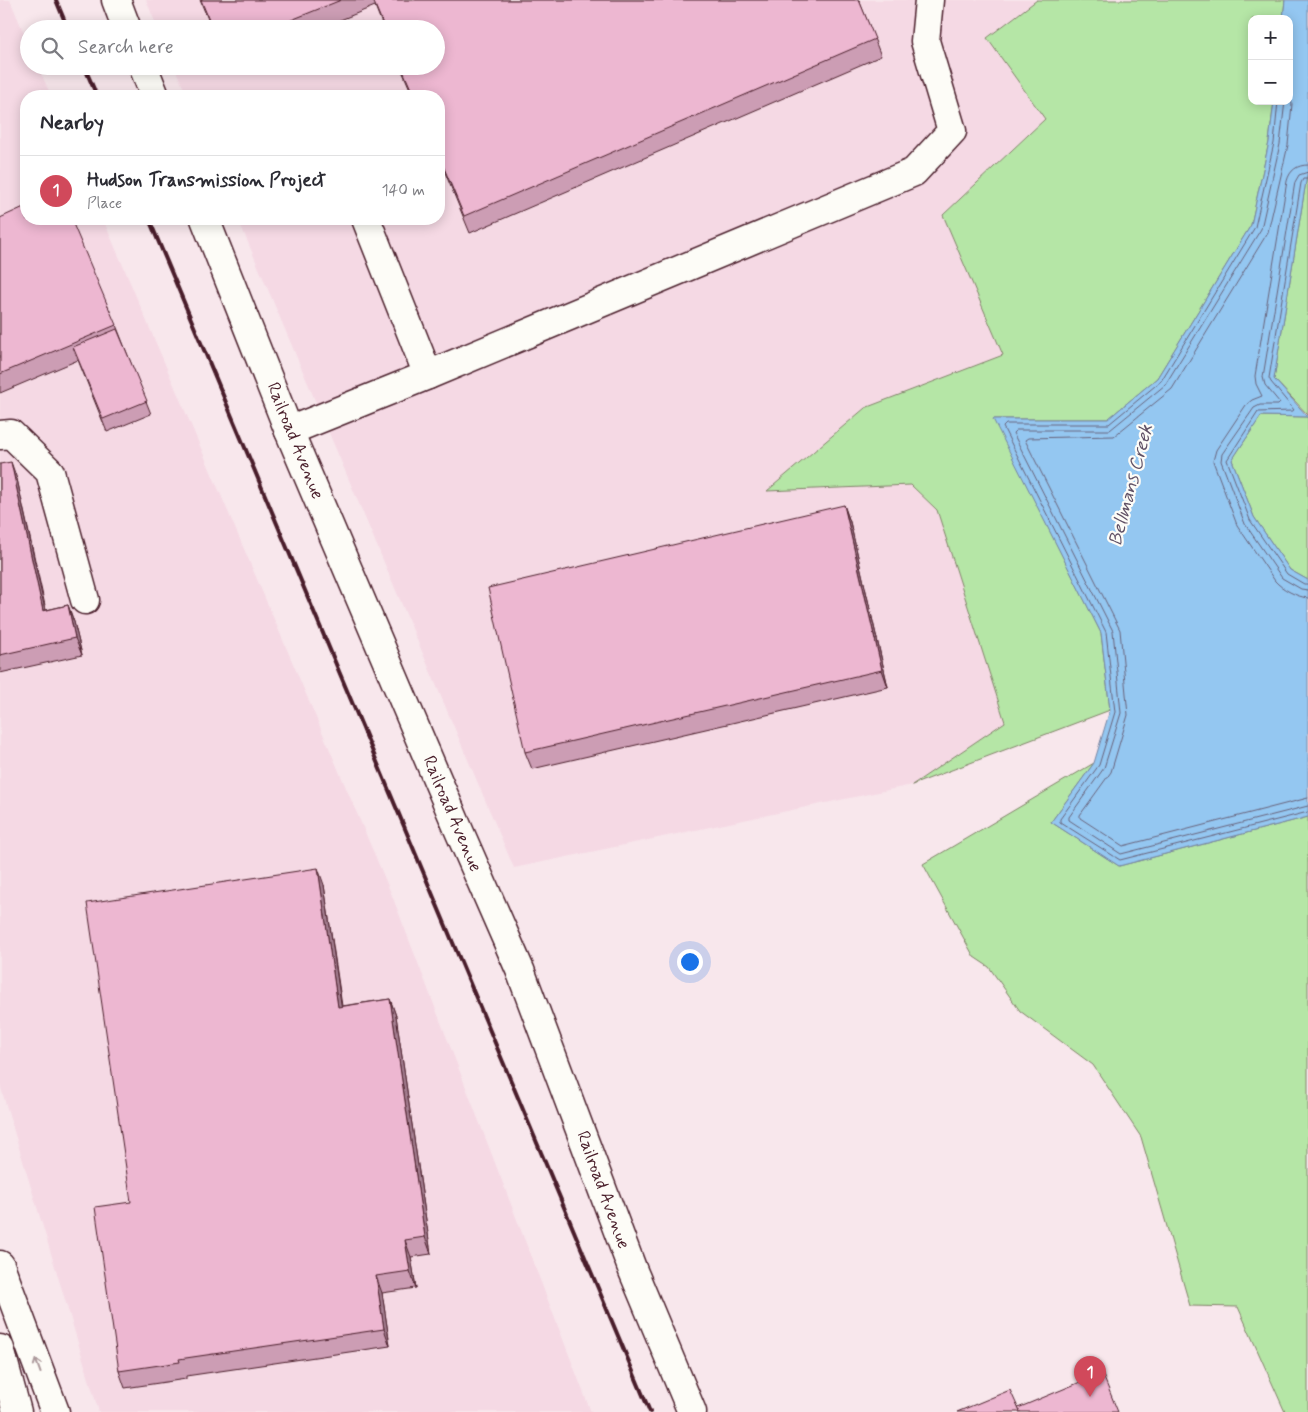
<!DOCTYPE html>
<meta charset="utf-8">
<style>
:root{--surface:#fff;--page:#f2f2f3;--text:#2b2b33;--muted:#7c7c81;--line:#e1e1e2;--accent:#d1495b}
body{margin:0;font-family:Mynerve,sans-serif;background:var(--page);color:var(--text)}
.controls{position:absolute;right:15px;top:15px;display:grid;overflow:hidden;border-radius:10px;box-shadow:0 2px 12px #0003}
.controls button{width:45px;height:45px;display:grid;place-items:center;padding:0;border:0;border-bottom:1px solid var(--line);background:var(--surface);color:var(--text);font:25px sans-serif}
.you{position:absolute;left:689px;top:961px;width:18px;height:18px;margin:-12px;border:4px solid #fff;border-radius:50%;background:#1a73e8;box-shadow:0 0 0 8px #1a73e833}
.badge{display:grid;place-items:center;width:32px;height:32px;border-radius:50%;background:var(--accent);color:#fff;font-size:16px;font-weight:700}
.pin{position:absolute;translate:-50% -41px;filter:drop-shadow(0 1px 2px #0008)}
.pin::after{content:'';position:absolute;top:26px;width:18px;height:15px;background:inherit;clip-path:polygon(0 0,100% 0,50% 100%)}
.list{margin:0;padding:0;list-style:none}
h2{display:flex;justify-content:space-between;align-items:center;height:65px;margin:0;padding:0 20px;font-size:21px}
h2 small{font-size:16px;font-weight:400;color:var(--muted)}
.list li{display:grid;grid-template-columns:32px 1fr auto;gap:15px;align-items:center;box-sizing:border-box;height:70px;padding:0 20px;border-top:1px solid var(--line)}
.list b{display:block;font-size:19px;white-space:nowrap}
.list p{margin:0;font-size:16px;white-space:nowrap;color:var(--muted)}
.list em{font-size:16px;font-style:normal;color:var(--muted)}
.icon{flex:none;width:28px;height:28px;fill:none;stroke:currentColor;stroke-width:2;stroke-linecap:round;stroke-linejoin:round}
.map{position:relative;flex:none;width:1308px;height:1412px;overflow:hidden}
.search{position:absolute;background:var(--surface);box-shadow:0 2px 12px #0003;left:20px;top:20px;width:425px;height:55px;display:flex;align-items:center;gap:12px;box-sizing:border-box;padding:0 18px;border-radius:28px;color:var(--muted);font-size:19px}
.panel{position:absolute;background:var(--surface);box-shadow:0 2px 12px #0003;left:20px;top:90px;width:425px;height:135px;border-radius:20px}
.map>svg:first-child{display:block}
.built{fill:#f5d9e4}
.green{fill:#b5e6a6;stroke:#808268}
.water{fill:#94c7f1;stroke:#7684a2}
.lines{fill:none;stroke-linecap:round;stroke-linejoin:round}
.shore{stroke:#68627a;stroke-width:1}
.minor-casing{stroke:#4a1f2b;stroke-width:31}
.major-casing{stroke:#4a1f2b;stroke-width:31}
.minor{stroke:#fdfcf7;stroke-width:28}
.major{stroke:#fdfcf7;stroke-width:28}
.rail{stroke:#4a1f2b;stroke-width:4}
.wall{fill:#cc9db4;stroke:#4a1f2b}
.shaded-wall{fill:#a68092;stroke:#4a1f2b}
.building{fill:#edb7d1;stroke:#4a1f2b}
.oneway{stroke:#ac999b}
.labels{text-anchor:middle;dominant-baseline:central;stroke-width:4.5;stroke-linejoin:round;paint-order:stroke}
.street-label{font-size:18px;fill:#4a1f2b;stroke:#fdfcf7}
.water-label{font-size:19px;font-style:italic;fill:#605166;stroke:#fdfcf7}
</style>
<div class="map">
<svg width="1308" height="1412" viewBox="0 0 1308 1412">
<rect width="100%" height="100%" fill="#f8e7ec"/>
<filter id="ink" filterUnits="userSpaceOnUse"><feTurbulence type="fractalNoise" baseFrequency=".02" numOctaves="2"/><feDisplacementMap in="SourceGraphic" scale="10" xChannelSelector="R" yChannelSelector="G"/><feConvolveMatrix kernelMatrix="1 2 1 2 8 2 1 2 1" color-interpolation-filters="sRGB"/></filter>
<g filter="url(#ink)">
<g class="built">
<polygon points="0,0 10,0 29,45 29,66 38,66 51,96 26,96 26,219 103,219 391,893 591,1412 99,1412 0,1085"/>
<polygon points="146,0 1037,0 987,38 1045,119 943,215 1003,355 865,408 768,491 911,485 937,510 1005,722 912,785 514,868 238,219 439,219 439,96 187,96 174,66 436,66 436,29 158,29"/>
</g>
<g class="green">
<polygon points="1037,0 1285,0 1283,19 1252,19 1252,101 1274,101 1269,142 1251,225 1157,378 1108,419 994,419 1101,633 1110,710 912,785 1005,722 937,510 911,485 767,491 865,408 1003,355 943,215 1045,119 987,38"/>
<polygon points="1308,169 1308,415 1274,379"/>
<polygon points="1261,416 1308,417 1308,580 1290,570 1254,517 1232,460"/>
<polygon points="1094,763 1051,822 1119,866 1308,817 1308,1412 1285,1412 1238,1307 1190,1306 1141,1137 1093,1065 1020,1011 989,967 974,957 923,864"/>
</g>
<polygon class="water" points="1285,0 1308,0 1308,169 1274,379 1308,417 1261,416 1232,460 1254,517 1290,570 1308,580 1308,817 1119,866 1051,822 1094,763 1110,710 1101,633 993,419 1108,419 1157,378 1251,225 1269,142 1274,101 1289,101 1289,19 1283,19"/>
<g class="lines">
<g class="shore">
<polyline points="1289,92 1292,104 1288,145 1268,232 1172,389 1114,436 1028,438 1025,440 1120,630 1128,715 1111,772 1080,815 1080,818 1123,846 1308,798"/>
<polyline points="1278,101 1274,143 1255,227 1161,381 1109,424 1006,424 1003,427 1106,632 1115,712 1099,765 1060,819 1060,822 1120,860 1308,812"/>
<polyline points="1285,101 1280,144 1261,229 1165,385 1110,430 1016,430 1013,433 1113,631 1121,713 1104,768 1069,817 1069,820 1121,854 1308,806"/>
<path d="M1308 165C1297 165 1290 170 1287 181L1255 376 1256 384 1262 396 1252 400 1246 405 1216 450 1213 461 1237 525 1275 581C1282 589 1297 597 1308 598"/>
<polyline points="1308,172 1299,175 1295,182 1263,377 1265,385 1280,403 1278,405 1260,405 1254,408 1222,454 1221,461 1245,524 1282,578 1301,589 1308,590"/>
<polyline points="1308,179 1303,179 1301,183 1269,378 1271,382 1294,410 1292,411 1258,412 1227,460 1250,520 1287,574 1304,584 1308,584"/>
</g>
<defs>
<g id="minor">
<polyline points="116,0 127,29"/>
<polyline points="143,66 155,96"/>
<polyline points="205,219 289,431 460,833 520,970 633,1271 692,1412"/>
<polyline points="366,219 428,375"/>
<polyline points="289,431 428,375 914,172 952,131 925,41 929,0"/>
<polyline points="0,435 11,434 50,472 85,600"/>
</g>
<g id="major">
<polyline points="0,1265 55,1412"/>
<polyline points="0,1349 17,1412"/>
</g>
</defs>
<use href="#minor" class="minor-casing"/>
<use href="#major" class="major-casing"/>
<use href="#minor" class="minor"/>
<use href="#major" class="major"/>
<g class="rail">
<polyline points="56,0 68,29"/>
<polyline points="84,66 97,96"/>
<polyline points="149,219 650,1412"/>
</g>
</g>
<g class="wall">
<polygon points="200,0 859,0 881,56 470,233 439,158 439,96 413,96 400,66 436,66 436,29 384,29 375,6 318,29 212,29"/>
<polygon points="0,218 116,325 151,414 107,432 78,360 0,393"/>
<polygon points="0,464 17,479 46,610 68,605 74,622 82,655 0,673"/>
<polygon points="844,505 850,522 888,687 532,769 525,752"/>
<polygon points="324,885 342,1006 390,999 396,1016 431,1254 411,1257 416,1288 382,1293 390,1346 186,1376 186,1379 125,1388 119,1371 131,1202"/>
</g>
<g class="shaded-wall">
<polygon points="11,462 17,479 49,628 43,611"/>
<polygon points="844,505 850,522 888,687 882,670"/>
<polygon points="68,605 74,622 82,655 75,638"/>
<polygon points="318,868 324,885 344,1024 338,1007"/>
<polygon points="390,999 396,1016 431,1254 425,1237"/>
<polygon points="405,1240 411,1257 416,1288 410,1271"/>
<polygon points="376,1276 382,1293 390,1346 384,1329"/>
</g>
<g class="building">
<polygon points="201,0 341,0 269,29 213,29"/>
<polygon points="373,0 859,0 875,39 464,216 439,156 439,96 414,96 401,66 436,66 436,29 385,29"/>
<polygon points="26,206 26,219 71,219 116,325 0,374 0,218"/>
<polygon points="117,329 147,401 103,419 73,347"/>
<polygon points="11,462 43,611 68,605 75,638 0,655 0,464"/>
<polygon points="844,505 882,670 525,752 488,588"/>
<polygon points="318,868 338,1007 390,999 425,1237 405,1240 410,1271 376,1276 384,1329 179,1359 180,1362 119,1371 95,1207 131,1202 87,903"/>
<polygon points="1102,1373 1118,1412 1020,1412 1018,1408"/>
<polygon points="1010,1390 1020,1412 957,1412"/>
</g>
<defs><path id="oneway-shaft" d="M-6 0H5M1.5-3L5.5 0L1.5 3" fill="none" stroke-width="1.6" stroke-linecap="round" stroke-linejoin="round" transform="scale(1.25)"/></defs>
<use class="oneway" href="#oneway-shaft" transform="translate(38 1366) rotate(-110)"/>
</g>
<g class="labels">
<g class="street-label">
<text transform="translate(295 441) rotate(68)">Railroad Avenue</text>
<text transform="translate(452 814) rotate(67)">Railroad Avenue</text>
<text transform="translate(603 1190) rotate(70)">Railroad Avenue</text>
</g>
<g class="water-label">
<text transform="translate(1131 485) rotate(-75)">Bellmans Creek</text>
</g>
</g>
</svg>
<div class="controls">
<button>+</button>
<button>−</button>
</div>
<div class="you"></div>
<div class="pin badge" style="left:1090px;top:1397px">1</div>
<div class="search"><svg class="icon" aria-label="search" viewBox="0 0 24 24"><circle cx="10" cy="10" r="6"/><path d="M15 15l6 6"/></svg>Search here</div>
<section class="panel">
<h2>Nearby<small></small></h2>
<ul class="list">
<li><span class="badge">1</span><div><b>Hudson Transmission Project</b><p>Place</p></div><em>140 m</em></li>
</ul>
</section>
</div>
